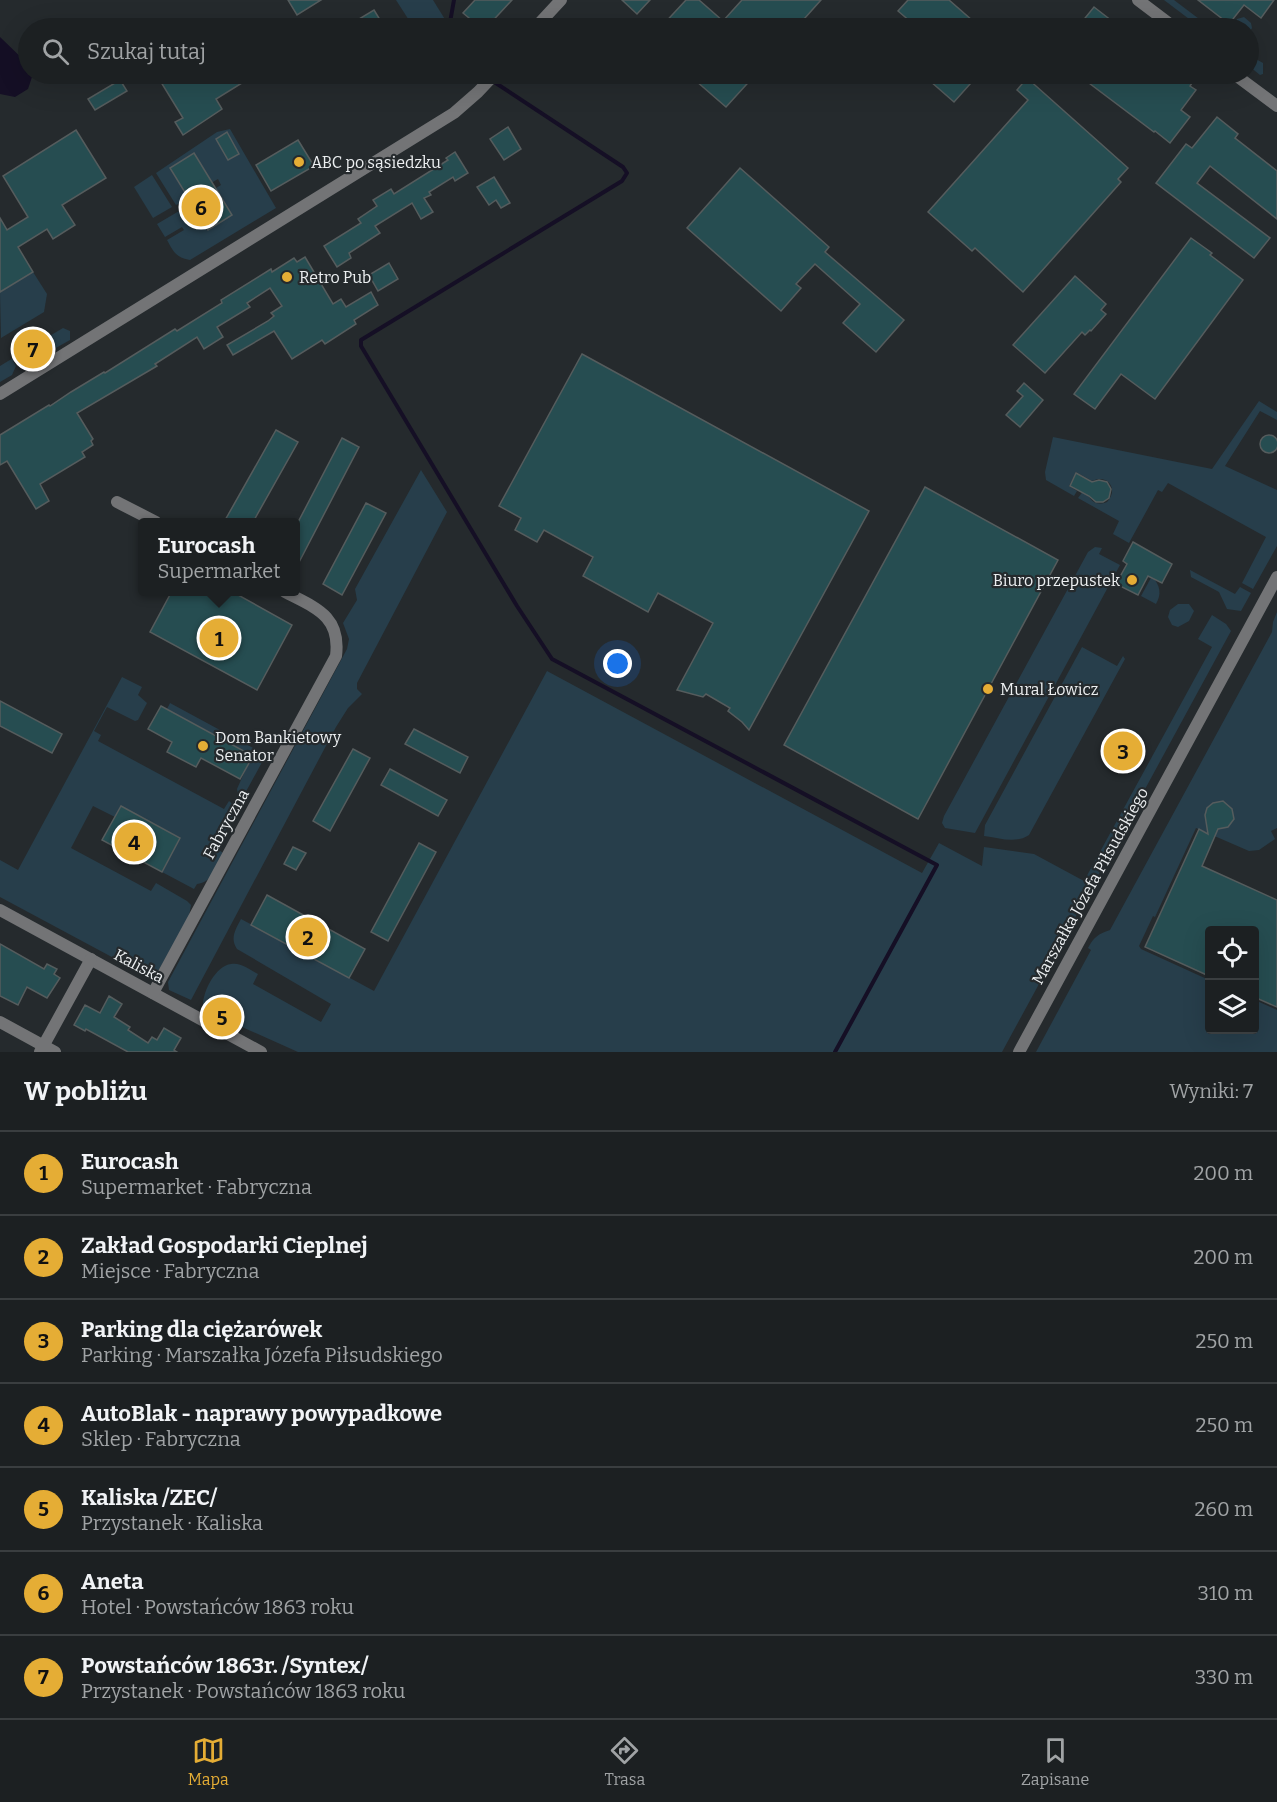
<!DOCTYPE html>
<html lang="pl">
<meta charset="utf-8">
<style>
:root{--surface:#1c2022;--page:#25282a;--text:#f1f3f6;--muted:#a0a3a5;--line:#3a3e40;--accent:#e5ad35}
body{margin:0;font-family:Bitter,serif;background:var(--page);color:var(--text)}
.controls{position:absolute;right:18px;bottom:18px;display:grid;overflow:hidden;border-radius:6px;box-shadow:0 6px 24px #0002}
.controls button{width:54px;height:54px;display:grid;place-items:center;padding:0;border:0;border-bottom:2px solid var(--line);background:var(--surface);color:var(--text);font:30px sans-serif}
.you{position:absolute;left:618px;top:664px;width:21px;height:21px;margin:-15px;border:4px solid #fff;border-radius:50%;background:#1a73e8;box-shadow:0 0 0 9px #1a73e833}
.badge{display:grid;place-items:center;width:39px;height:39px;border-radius:50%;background:var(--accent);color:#111;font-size:20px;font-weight:700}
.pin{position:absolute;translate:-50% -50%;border:3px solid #fff;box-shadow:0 2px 6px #0006}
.popup{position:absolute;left:138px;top:518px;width:162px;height:78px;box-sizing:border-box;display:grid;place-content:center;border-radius:6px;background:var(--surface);filter:drop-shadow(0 2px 4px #0005);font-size:20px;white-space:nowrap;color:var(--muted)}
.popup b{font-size:22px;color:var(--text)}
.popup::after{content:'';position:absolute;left:50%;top:100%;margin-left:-12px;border:12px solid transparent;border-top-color:var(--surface)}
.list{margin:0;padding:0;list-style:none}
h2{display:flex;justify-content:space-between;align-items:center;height:78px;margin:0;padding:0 24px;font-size:26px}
h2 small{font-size:20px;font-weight:400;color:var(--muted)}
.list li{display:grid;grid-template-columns:39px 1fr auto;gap:18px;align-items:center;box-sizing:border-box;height:84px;padding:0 24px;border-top:2px solid var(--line)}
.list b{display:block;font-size:22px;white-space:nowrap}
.list p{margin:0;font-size:20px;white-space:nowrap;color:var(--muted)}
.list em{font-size:20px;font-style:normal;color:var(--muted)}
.icon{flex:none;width:33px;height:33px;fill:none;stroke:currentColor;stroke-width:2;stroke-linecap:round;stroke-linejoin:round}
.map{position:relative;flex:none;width:1277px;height:1052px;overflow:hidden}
.search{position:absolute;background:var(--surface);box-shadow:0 6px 24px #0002;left:18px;right:18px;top:18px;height:66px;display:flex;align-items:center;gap:15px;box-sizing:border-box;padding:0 21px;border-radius:33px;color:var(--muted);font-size:22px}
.sheet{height:666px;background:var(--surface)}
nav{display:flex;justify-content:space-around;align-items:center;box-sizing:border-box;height:84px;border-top:2px solid var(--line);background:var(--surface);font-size:16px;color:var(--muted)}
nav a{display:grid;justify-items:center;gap:3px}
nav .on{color:var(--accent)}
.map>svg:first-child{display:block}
.green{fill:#273e4b}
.water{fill:#150f25}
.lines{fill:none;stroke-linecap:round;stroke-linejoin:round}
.stream{stroke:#150f25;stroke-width:4}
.building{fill:#264d51;stroke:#555c5d;stroke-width:1.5}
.minor{stroke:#737476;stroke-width:12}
.tertiary{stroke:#737476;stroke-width:12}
.poi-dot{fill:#e5ad35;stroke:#252a2d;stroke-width:2}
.labels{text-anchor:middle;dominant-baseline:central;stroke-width:4.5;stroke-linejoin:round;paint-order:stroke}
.poi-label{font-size:16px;fill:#eceff1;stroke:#252a2d;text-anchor:start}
.street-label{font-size:16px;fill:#eceff1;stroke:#252a2d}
</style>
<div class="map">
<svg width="1277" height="1052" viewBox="0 0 1277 1052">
<rect width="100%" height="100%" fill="#252a2d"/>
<g class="green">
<polygon points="396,0 433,0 446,21 433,28 414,28"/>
<polygon points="1164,0 1174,0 1211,28 1201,28"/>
<polygon points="1244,17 1251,23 1252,28 1249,33 1248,28 1234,28 1237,19"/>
<polygon points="1254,58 1263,63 1263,74 1260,75 1249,66 1249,60"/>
<path d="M230 129 276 208 190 260C176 258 173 251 167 240L184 230 182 227 165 237 157 224 191 204 208 230 232 215 216 188 221 185 218 179 211 183 194 153 170 168 189 199 176 205 156 173 217 132Z"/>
<polygon points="152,175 172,207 153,218 134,187"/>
<polygon points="33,272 47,294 44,312 1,338 0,292"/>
<polygon points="63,328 70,331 70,340 54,349 45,348 41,341"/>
<polygon points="23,352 24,354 13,361 16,366 12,375 0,382 0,366"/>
<path d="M1259 401 1277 412V420L1260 411 1225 466 1277 490V546L1253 589 1242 583 1266 537 1168 483 1162 492 1158 490 1129 543 1113 534 1119 521 1078 498 1086 487C1088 499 1094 507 1107 502 1119 490 1108 473 1092 481L1076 472 1069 486 1077 491 1074 496 1046 480 1045 472 1053 437 1212 469Z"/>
<polygon points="421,470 447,512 357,683 357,689 362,694 348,708 336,727 191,1000 169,990 168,982 347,649 349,639 343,623 357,600 355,589"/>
<polygon points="1095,547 1102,548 1099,554 1120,565 975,833 945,828 942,823 944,816 1088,552"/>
<polygon points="1190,570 1235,594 1240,587 1251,593 1241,611 1227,609 1219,592 1191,577"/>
<path d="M1152 576C1160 586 1162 593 1156 604L1141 596Z"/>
<polygon points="1178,604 1189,604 1194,611 1189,621 1178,627 1172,625 1168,617 1170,610"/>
<path d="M1277 612V828L1271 831 1275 839 1259 850 1249 851 1196 828 1155 917 1153 916 1139 946 1141 949 1209 980 1210 1030H1254L1255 1000 1277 1010V1052H1036L1091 950 1088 948C1094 937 1098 934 1110 930L1272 632 1273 622Z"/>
<path d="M1212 615 1226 624 1231 631 1002 1052H298L233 1023 203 1007C202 993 215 966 231 964 241 962 250 970 258 974L253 984 321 1022 331 1004 237 949C230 939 235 930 241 919L374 991 547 671 922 873 939 843 982 866 984 847 1034 854 1084 881 1212 647 1198 639Z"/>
<path d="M1082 647 1117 666 1123 656 1125 659 1029 835C1016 844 999 838 984 836L985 825Z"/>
<path d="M122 677 142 687 138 695 147 703 138 720 135 721 107 707 94 731 101 735 98 741 224 809 229 801 237 808 216 848 223 853C217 865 212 883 197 884L194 889 162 872 180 838 121 806 115 817 93 806 71 848 151 891 156 883 187 901 191 905 189 916 155 977 151 978 0 897V860L18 870Z"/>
<polygon points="170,703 266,755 243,797 238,794 237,789 252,755 167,709"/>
</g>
<polygon class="water" points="0,37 28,64 28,74 33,74 28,89 15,97 0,94"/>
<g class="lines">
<g class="stream">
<polyline points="449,28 454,0"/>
<polyline points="482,74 623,167 627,173 622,181 361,340 361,346 517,606 552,659 937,865 835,1052"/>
</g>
</g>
<g class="building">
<polygon points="288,0 321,0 297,15"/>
<polygon points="475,0 512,0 486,28 481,28 463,13"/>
<polygon points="622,0 650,0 637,14"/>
<polygon points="686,0 699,0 723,21 742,0 821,0 796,28 660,28"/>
<polygon points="908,0 949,0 981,28 918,28 898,11"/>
<polygon points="1198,0 1274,0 1261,18 1244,5 1229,24"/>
<polygon points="1094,7 1121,28 1077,28"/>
<polygon points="374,10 385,28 344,28"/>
<polygon points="156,74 236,74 242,83 216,99 222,109 183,135 175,122 183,118"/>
<polygon points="688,74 756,74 726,107"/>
<polygon points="922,74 979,74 954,102"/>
<polygon points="1077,74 1180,74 1192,83 1190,86 1196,90 1181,110 1190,117 1170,143 1155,131 1154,132"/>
<polygon points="1027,78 1128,168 1118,179 1121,182 1023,292 975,248 972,251 928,212 1028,100 1017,90"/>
<polygon points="120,80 127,91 95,110 88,99"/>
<polygon points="1217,117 1238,134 1235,138 1277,171 1277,219 1210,166 1197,183 1270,238 1254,258 1156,183 1186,144 1192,148"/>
<polygon points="508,127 521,149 504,160 490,139"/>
<polygon points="76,130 106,178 62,205 75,225 53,239 47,229 18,247 33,272 0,292 0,218 7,230 28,217 3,176"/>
<polygon points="227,132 239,154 228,160 216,139"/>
<polygon points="298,140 314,166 271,191 256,165"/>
<polygon points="455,152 468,173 455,181 453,177 429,192 431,195 424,198 433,212 421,219 412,203 375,226 380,233 349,253 351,258 337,267 324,246 361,223 358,219 377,206 373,200 391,189 394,194 448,160 446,158"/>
<polygon points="194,153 232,215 208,230 170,168"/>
<polygon points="740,168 829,247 825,252 904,320 876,352 843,323 860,304 815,264 796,284 801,288 781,311 687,228"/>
<polygon points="494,177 510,203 501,208 496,200 489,205 477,187"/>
<polygon points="1191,238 1212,253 1210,255 1243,280 1155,399 1121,374 1095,409 1074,394"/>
<polygon points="305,257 333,304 341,299 346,307 371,292 378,305 354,320 356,324 325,344 322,340 292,359 274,331 233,355 227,345 268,321 274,316 271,313 282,306 270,288 247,303 250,307 217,327 223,337 204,349 197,337 155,364 157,366 77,413 93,439 91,441 93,445 82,452 85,457 40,484 49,501 36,509 7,461 0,465 0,435 49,405 50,406 71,392 104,372 105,373 175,329 177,331 222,303 221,300 271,269 272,272 294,258 297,262"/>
<polygon points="389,263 398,279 378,291 369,275"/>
<polygon points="1075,276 1106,304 1101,310 1106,314 1091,331 1090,330 1085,335 1082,332 1045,373 1013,345"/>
<polygon points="582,354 869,511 749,730 742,722 728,711 730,708 706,694 703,697 677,690 713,623 658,593 648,612 583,576 593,557 544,530 537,542 515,530 521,518 499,506"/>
<polygon points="1024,383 1043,400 1020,427 1006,415 1023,396 1017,391"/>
<polygon points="276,430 298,442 253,522 224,522"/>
<circle cx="1269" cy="444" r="9"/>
<polygon points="342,438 359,447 296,568 296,526"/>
<polygon points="1076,473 1092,482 1099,480 1107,482 1111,489 1109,498 1103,502 1096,502 1089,496 1070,486"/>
<polygon points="925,487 1058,560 918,819 784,745"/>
<polygon points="366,503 386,513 342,595 323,584"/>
<polygon points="1133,542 1172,564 1162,583 1148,576 1138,595 1116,584 1127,564 1123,561"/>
<polygon points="172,591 231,591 292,625 257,690 150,632"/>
<polygon points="0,701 62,734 52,753 0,726"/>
<polygon points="161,706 253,756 240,779 201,758 196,767 167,752 172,742 148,729"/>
<polygon points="414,729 468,757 460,773 405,744"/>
<polygon points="353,749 370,758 330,831 313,821"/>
<polygon points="390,769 447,800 438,816 381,785"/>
<polygon points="1223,801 1232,809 1234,819 1228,827 1218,829 1202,866 1277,900 1277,1007 1254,997 1254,930 1209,930 1209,976 1145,947 1199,829 1208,834 1205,815 1207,808 1213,803"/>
<polygon points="121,806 180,838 162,872 102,840"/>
<polygon points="419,843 436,852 388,941 371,932"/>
<polygon points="293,847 306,853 296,870 284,864"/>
<polygon points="267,895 365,949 349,978 251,925"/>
<polygon points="0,944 44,969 47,964 57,969 54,974 60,978 47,998 27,987 18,1005 0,996"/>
<polygon points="109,996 122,1004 114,1017 130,1027 128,1030 148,1043 152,1037 157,1040 164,1028 181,1038 174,1050 177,1052 128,1052 86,1029 85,1031 74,1025 85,1005 100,1013"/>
</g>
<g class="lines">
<g class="minor">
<polyline points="535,28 561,0"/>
<polyline points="0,394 454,113 478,92 495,74"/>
<polyline points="117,502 156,522"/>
<polyline points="0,910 261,1052"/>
<path d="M153 993 336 656C341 616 316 608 285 592"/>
<polyline points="0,1022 55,1052"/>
<polyline points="40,1052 91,959"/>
</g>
<g class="tertiary">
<polyline points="1138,0 1175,28"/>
<polyline points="1234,74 1277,106"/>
<polyline points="1019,1052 1277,577"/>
</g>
</g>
<g class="poi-dot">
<circle cx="299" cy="162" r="6"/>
<circle cx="287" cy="277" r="6"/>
<circle cx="1132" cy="580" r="6"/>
<circle cx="988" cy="689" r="6"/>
<circle cx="203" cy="746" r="6"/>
</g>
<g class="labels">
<g class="poi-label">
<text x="311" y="162">ABC po sąsiedzku</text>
<text x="299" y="277">Retro Pub</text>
<text x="1120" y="580" text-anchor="end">Biuro przepustek</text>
<text x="1000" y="689">Mural Łowicz</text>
<text x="215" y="737">Dom Bankietowy<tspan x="215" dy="18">Senator</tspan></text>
</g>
<g class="street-label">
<text transform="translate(226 824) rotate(-61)">Fabryczna</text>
<text transform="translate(1090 886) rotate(-61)">Marszałka Józefa Piłsudskiego</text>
<text transform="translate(139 966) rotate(28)">Kaliska</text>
</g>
</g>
</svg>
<div class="controls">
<button><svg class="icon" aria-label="locate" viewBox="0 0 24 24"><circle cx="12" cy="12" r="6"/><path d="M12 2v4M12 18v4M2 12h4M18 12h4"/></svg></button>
<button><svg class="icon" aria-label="layers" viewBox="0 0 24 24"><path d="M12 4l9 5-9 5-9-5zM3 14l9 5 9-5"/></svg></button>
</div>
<div class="you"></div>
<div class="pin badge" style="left:219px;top:638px">1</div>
<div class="popup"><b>Eurocash</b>Supermarket</div>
<div class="pin badge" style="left:308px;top:937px">2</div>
<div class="pin badge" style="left:1123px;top:751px">3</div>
<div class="pin badge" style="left:134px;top:842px">4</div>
<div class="pin badge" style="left:222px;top:1017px">5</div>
<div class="pin badge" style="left:201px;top:207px">6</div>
<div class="pin badge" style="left:33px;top:349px">7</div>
<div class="search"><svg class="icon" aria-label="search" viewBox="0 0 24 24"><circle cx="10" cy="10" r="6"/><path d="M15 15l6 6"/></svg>Szukaj tutaj</div>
</div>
<section class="sheet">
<h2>W pobliżu<small>Wyniki: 7</small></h2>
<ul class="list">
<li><span class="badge">1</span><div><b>Eurocash</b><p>Supermarket · Fabryczna</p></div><em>200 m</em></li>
<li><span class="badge">2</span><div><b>Zakład Gospodarki Cieplnej</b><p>Miejsce · Fabryczna</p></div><em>200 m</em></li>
<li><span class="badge">3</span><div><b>Parking dla ciężarówek</b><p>Parking · Marszałka Józefa Piłsudskiego</p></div><em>250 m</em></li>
<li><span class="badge">4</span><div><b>AutoBlak - naprawy powypadkowe</b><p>Sklep · Fabryczna</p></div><em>250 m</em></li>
<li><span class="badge">5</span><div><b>Kaliska /ZEC/</b><p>Przystanek · Kaliska</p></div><em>260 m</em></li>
<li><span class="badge">6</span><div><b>Aneta</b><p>Hotel · Powstańców 1863 roku</p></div><em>310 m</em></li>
<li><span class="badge">7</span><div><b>Powstańców 1863r. /Syntex/</b><p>Przystanek · Powstańców 1863 roku</p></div><em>330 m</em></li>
</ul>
</section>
<nav>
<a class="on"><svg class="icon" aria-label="map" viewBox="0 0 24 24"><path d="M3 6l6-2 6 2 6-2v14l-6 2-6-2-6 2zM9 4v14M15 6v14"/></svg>Mapa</a>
<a><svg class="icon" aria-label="directions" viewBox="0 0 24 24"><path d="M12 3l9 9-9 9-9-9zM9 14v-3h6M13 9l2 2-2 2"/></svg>Trasa</a>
<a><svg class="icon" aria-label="saved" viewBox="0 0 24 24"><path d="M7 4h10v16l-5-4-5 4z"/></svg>Zapisane</a>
</nav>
